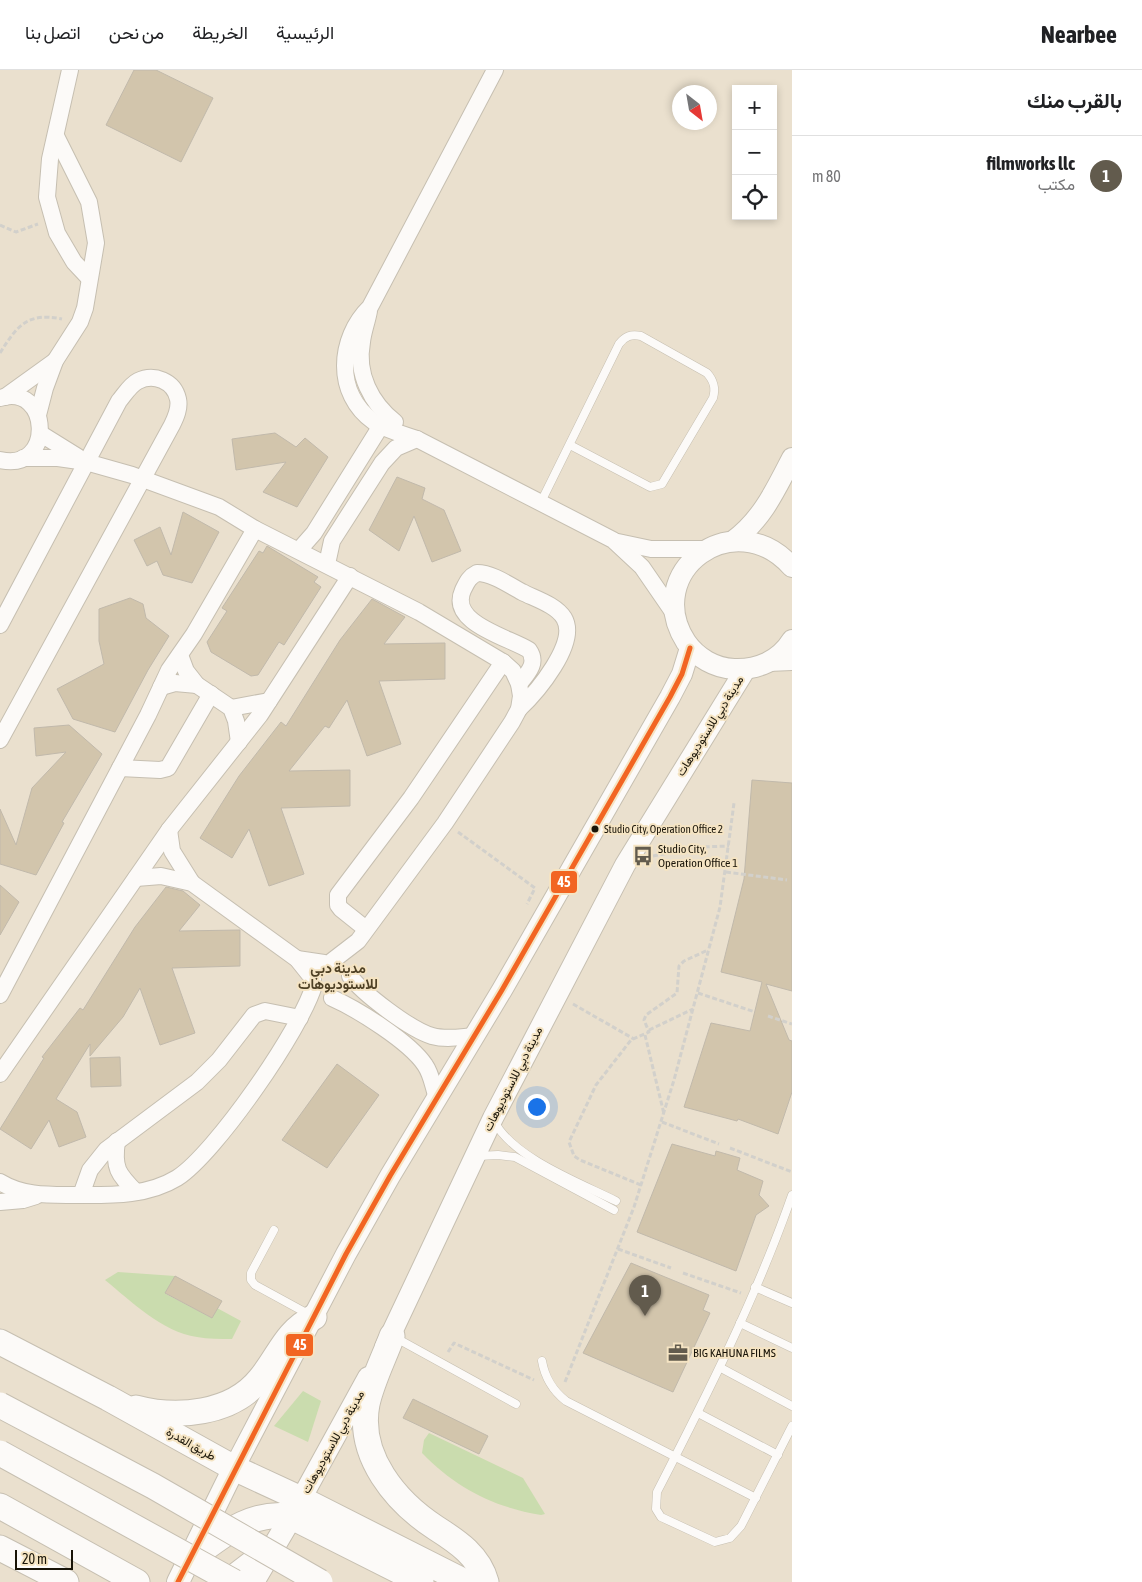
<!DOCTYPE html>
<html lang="ar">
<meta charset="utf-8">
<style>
:root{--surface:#fff;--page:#f6f6f6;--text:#202124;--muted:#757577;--line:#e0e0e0;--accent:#625b4d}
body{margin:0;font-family:"Asap Condensed",Vazirmatn,sans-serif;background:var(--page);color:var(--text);direction:rtl}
.controls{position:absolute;right:15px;top:15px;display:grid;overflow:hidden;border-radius:0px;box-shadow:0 2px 8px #0003}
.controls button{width:45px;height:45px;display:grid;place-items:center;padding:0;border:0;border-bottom:1px solid var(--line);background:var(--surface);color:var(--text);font:25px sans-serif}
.compass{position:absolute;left:672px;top:15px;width:45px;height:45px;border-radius:50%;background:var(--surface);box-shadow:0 2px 8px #0003;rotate:149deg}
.scale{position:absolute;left:15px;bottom:12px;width:58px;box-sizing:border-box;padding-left:5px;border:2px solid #191408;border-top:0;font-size:14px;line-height:18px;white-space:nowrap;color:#191408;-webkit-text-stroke:4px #f5e4c3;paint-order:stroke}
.you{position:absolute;left:536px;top:1036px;width:18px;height:18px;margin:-12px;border:4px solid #fff;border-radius:50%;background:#1a73e8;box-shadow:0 0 0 8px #1a73e833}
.badge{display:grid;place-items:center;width:32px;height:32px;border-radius:50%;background:var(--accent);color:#fff;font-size:16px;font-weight:700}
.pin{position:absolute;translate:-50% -41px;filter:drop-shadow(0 1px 2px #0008)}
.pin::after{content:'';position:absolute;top:26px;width:18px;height:15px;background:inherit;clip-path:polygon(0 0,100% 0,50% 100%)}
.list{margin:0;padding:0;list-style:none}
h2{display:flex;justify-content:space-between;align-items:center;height:65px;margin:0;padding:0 20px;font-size:21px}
h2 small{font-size:16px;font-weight:400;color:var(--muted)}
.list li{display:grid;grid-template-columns:32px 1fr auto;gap:15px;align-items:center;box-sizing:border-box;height:80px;padding:0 20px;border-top:1px solid var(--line)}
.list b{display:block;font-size:19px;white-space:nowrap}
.list p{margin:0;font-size:16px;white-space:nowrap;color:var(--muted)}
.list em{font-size:16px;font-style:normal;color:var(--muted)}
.icon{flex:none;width:28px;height:28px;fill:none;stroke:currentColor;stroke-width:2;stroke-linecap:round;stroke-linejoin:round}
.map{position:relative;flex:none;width:792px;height:1512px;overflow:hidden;direction:ltr}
header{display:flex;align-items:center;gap:30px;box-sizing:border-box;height:70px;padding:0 25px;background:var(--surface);border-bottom:1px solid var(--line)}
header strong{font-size:24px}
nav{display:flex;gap:28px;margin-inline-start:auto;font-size:18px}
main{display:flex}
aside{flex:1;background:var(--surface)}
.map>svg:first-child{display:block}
.green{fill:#cadcae}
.building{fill:#d2c5ac;stroke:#c1b9ab}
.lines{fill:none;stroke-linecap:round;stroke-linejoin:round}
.service-casing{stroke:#c6bfb1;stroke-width:9}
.minor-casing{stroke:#c6bfb1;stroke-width:18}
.tertiary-casing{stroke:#c6bfb1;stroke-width:22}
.secondary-casing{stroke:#c6bfb1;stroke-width:24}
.primary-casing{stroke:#c6bfb1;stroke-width:27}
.path{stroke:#d2d0cb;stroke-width:3;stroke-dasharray:5 2.5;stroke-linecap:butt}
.service{stroke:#fcfaf8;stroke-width:8}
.minor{stroke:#fcfaf8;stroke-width:16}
.tertiary{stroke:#fcfaf8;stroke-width:20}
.secondary{stroke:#fcfaf8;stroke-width:22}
.primary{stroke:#fcfaf8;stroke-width:25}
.primary-bridge-casing{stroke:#c6bfb1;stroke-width:27;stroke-linecap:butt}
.primary-bridge{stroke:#fcfaf8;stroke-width:25}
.bus-1-casing{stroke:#f5e4c3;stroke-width:9}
.bus-1{stroke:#f26522;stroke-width:5}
.bus-dot{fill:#191408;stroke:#f5e4c3;stroke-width:2}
.labels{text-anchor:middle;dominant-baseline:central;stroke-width:4;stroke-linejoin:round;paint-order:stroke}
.bus-label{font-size:11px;fill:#191408;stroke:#f5e4c3;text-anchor:start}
.street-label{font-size:12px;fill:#191408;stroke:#f5e4c3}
.poi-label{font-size:12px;fill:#191408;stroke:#f5e4c3;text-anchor:start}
.neighbourhood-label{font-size:14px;font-weight:bold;fill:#4f4125;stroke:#f5e4c3}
.line-badge{stroke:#f5e4c3;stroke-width:2}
.badge-label{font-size:14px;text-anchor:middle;font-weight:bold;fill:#fff}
</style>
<header>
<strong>Nearbee</strong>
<nav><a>الرئيسية</a><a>الخريطة</a><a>من نحن</a><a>اتصل بنا</a></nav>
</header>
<main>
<aside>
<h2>بالقرب منك<small></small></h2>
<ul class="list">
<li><span class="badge">1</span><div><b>filmworks llc</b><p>مكتب</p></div><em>80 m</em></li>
</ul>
</aside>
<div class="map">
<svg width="792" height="1512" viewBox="0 0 792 1512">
<rect width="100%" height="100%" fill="#eae0ce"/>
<g class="green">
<path d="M118 1202 175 1206 166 1224 212 1248 217 1238 241 1251 232 1269C220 1269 208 1269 197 1267 162 1262 131 1231 105 1210Z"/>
<polygon points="303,1321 321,1331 308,1372 274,1356"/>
<path d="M429 1363 523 1408 545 1444 541 1445C493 1437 456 1418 422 1383L424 1370Z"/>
</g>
<g class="building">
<polygon points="134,0 156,0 213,28 181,92 106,55"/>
<polygon points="275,363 296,377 305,368 328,387 297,437 263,422 286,392 236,400 232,369"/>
<polygon points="397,407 425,418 422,429 444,440 461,481 432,492 414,446 399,481 369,460"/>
<polygon points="183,442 219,462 192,513 163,505 157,491 147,496 134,470 160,457 171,485"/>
<polygon points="267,476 318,507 314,512 321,517 284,575 279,572 258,605 251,606 211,582 207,572 227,541 222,538 259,481 263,483"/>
<polygon points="130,528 143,534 146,548 169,566 148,600 115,662 73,649 57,619 104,594 99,571 99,539"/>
<polygon points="372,529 405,547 384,574 445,573 445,609 379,611 401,674 367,686 347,630 329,658 325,656 289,701 350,700 350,736 281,738 304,804 269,816 249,759 232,788 200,768 239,706 281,652 286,656 340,570"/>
<polygon points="69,655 102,684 62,752 64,753 36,805 0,794 0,739 16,775 32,718 66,682 36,686 34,658"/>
<polygon points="752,710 792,713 792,921 766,914 789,970 792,971 792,1022 778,1064 738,1049 737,1051 684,1037 711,953 750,961 762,912 721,902 744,809"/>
<polygon points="0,815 19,832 0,865"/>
<polygon points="166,817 183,821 200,835 179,861 240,860 240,896 172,898 195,963 160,975 140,918 123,947 90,986 90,974 56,1029 77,1042 86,1067 59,1077 49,1050 31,1079 0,1059 44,988 42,987 80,938 83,940 135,857"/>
<polygon points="120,987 121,1016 91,1017 90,988"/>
<polygon points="337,994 379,1025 327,1098 282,1070"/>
<polygon points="672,1074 715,1086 716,1081 740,1088 737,1100 763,1111 759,1125 769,1136 756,1145 736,1201 637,1162"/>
<polygon points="631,1193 709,1225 703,1240 710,1243 673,1322 583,1283"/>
<polygon points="175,1206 222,1231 212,1248 165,1223"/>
<polygon points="413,1329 488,1366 479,1384 403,1348"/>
</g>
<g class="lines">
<defs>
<g id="service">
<path d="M541 432 619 274C625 266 631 264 641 266L707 303C714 311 716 318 713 328L662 414 650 417 570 375"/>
<path d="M494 1051C513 1088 580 1113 616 1131"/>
<polyline points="478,1086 498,1085 515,1087 614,1140"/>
<path d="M792 1125C756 1228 707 1325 657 1422L656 1439 661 1447 715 1472 730 1468 741 1456 792 1356"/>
<polyline points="274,1160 251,1203 251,1210 255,1215 310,1245"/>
<polyline points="755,1217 792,1233"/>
<polyline points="740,1253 792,1278"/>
<polyline points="396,1268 516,1334"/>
<path d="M542 1291C545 1308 552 1320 566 1331L756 1428"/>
<polyline points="721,1298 792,1336"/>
<polyline points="698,1343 778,1385"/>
</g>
<g id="minor">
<polyline points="70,0 50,89 47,127 57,163 74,192 89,208"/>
<path d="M495 0 370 237C338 268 334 324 374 352 386 360 402 364 417 369L613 470 642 497 675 545"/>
<path d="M369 241C367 252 363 262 362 272 356 304 371 333 395 352"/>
<polyline points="5,327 55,291"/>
<path d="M0 328C51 312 55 403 0 390"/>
<polyline points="38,345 45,318 55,291 80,252 85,238 96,173 89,132 56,66"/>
<polyline points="41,364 78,387"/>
<polyline points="23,388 58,388 86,392 132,405 219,437 255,459 419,542 503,592 513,601 519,614 521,626 519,639 512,652 445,753 358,871 332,891"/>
<polyline points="618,472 651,479 708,479"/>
<polyline points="299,480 314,463 387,346"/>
<polyline points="327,494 332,471 382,393 396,378 417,369"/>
<path d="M0 555 119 331C125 324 130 315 138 311 154 303 174 311 178 329 180 338 176 347 172 355L0 670"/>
<polyline points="180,585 186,601 197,615 231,638 236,651 239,672"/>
<polyline points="768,593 792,592"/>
<path d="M519 614C528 603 538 593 529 580 508 567 448 553 463 520 467 512 469 507 477 503 492 503 509 515 522 522 536 529 556 535 564 548 579 573 536 623 519 639"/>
<polyline points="161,617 175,613 197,615"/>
<polyline points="231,638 269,631"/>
<polyline points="120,698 160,700 168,698 211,624"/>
<polyline points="169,760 172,781 192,813"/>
<polyline points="136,808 161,806 192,813 297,889 313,909"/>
<polyline points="366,859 341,839 338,835 338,825 411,728 503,592"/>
<polyline points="297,889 324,893"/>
<path d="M350 906C362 923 411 960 432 966 446 970 460 967 475 966"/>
<polyline points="0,925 148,645 169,600 194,564 255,459"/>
<path d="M332 928C357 939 410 972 425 995 432 1005 433 1017 437 1028"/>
<polyline points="0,1004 169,760 260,645 350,506"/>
<path d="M117 1071C113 1098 118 1104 136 1122"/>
<path d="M0 1112C23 1126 48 1125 73 1125 108 1125 146 1127 177 1108 215 1084 302 958 314 915"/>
<polyline points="81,1125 90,1100 106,1080 197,1012 219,990 254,945 265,941 300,948"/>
<polyline points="0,1132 23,1130 36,1126"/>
</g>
<g id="tertiary">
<path d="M733 471C762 450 776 419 792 388"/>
<path d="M792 497C734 432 641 502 686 572 697 588 715 598 734 599 757 600 779 591 792 570"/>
<polyline points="385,1277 493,1048 625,795 745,600"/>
<polyline points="234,1398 346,1184 390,1106 502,920 670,627 682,604 690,578"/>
<polyline points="301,1429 368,1307"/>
</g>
<g id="secondary">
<polyline points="178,1512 234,1398"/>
<polyline points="253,1512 300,1432"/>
</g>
<g id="primary">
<path d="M392 1266C384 1288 372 1311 367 1334 357 1386 396 1432 436 1458 458 1472 479 1486 486 1512"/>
<polyline points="0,1272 108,1328 234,1398 301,1429 465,1512"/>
<path d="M136 1338C177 1349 232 1344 260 1309 280 1285 284 1263 314 1247"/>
<polyline points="0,1436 137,1512"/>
<polyline points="0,1478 66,1512"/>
<path d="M189 1490C221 1467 248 1441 290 1446L421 1512"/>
<polyline points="228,1512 271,1479"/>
</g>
</defs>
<use href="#service" class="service-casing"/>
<use href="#minor" class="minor-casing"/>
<use href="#tertiary" class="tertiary-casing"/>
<use href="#secondary" class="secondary-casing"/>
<use href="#primary" class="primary-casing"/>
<g class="path">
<polyline points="0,155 16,162 38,154"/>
<path d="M0 283C17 256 27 242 62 249"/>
<polyline points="458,762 535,818 527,834"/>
<polyline points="653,786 701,777 729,776"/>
<polyline points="726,802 787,810"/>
<polyline points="698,923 755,942"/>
<polyline points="573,934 634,969"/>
<polyline points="768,946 792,954"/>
<polyline points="649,960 693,939"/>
<polyline points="645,965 664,1044"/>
<polyline points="662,1052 719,1074"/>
<polyline points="730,1078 792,1102"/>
<polyline points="641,1115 580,1090 574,1086 569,1072 596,1015 631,970 649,962 644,950 646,945 677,923 679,896 684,891 708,880"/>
<polyline points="618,1179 671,1198"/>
<polyline points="683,1203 741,1223"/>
<polyline points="448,1282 454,1273 534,1310"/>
<polyline points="565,1312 634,1137 674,1010 720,837 734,733"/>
</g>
<use href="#service" class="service"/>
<use href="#minor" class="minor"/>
<use href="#tertiary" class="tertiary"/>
<use href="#secondary" class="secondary"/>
<use href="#primary" class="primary"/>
<defs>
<g id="primary-bridge">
<polyline points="0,1335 153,1416 320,1512"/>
<polyline points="0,1383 234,1512"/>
</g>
</defs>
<use href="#primary-bridge" class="primary-bridge-casing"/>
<use href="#primary-bridge" class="primary-bridge"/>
<defs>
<polyline id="bus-1" points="178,1512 346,1184 390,1106 502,920 670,627 682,604 690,578"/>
</defs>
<use href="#bus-1" class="bus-1-casing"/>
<use href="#bus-1" class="bus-1"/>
</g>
<defs>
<symbol id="bus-bare" viewBox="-9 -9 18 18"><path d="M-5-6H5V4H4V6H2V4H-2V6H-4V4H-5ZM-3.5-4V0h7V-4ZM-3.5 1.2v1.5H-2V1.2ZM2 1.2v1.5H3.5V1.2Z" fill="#625b4d" stroke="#f5e4c3" stroke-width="2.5" paint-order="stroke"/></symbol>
<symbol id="office-bare" viewBox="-9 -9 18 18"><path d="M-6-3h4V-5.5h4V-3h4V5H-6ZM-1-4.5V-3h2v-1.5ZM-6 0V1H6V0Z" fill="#625b4d" stroke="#f5e4c3" stroke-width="2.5" paint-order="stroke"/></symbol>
</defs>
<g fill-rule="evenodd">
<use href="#bus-bare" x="629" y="772" width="28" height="28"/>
<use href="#office-bare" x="664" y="1269" width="28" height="28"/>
</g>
<circle class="bus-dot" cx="595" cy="759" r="4.5"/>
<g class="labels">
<g class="bus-label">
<text x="604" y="759">Studio City, Operation Office 2</text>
</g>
<g class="street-label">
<text transform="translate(710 656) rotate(-58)">مدينة دبي للاستوديوهات</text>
<text transform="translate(513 1009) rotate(-63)">مدينة دبي للاستوديوهات</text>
<text transform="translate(333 1372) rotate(-61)">مدينة دبي للاستوديوهات</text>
<text transform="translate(191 1374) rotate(29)">طريق القدرة</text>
</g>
<g class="poi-label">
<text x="658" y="779">Studio City,<tspan x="658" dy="14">Operation Office 1</tspan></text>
<text x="693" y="1283">BIG KAHUNA FILMS</text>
</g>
<g class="neighbourhood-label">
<text x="338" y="898">مدينة دبي<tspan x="338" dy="16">للاستوديوهات</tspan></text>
</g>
</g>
<g class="line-badge">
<rect x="550" y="800" width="28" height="24" rx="5" fill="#f26522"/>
<rect x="285" y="1263" width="29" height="24" rx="5" fill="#f26522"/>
</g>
<g class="badge-label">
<text x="564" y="817">45</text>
<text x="300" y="1280">45</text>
</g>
</svg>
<div class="controls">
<button>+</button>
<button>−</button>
<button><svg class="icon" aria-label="locate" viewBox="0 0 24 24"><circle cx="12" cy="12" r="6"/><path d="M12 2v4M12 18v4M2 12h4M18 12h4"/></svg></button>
</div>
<svg class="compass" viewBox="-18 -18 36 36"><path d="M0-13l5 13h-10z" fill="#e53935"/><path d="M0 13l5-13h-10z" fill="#757577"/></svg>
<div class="scale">20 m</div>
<div class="you"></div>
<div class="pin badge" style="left:645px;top:1246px">1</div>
</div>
</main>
